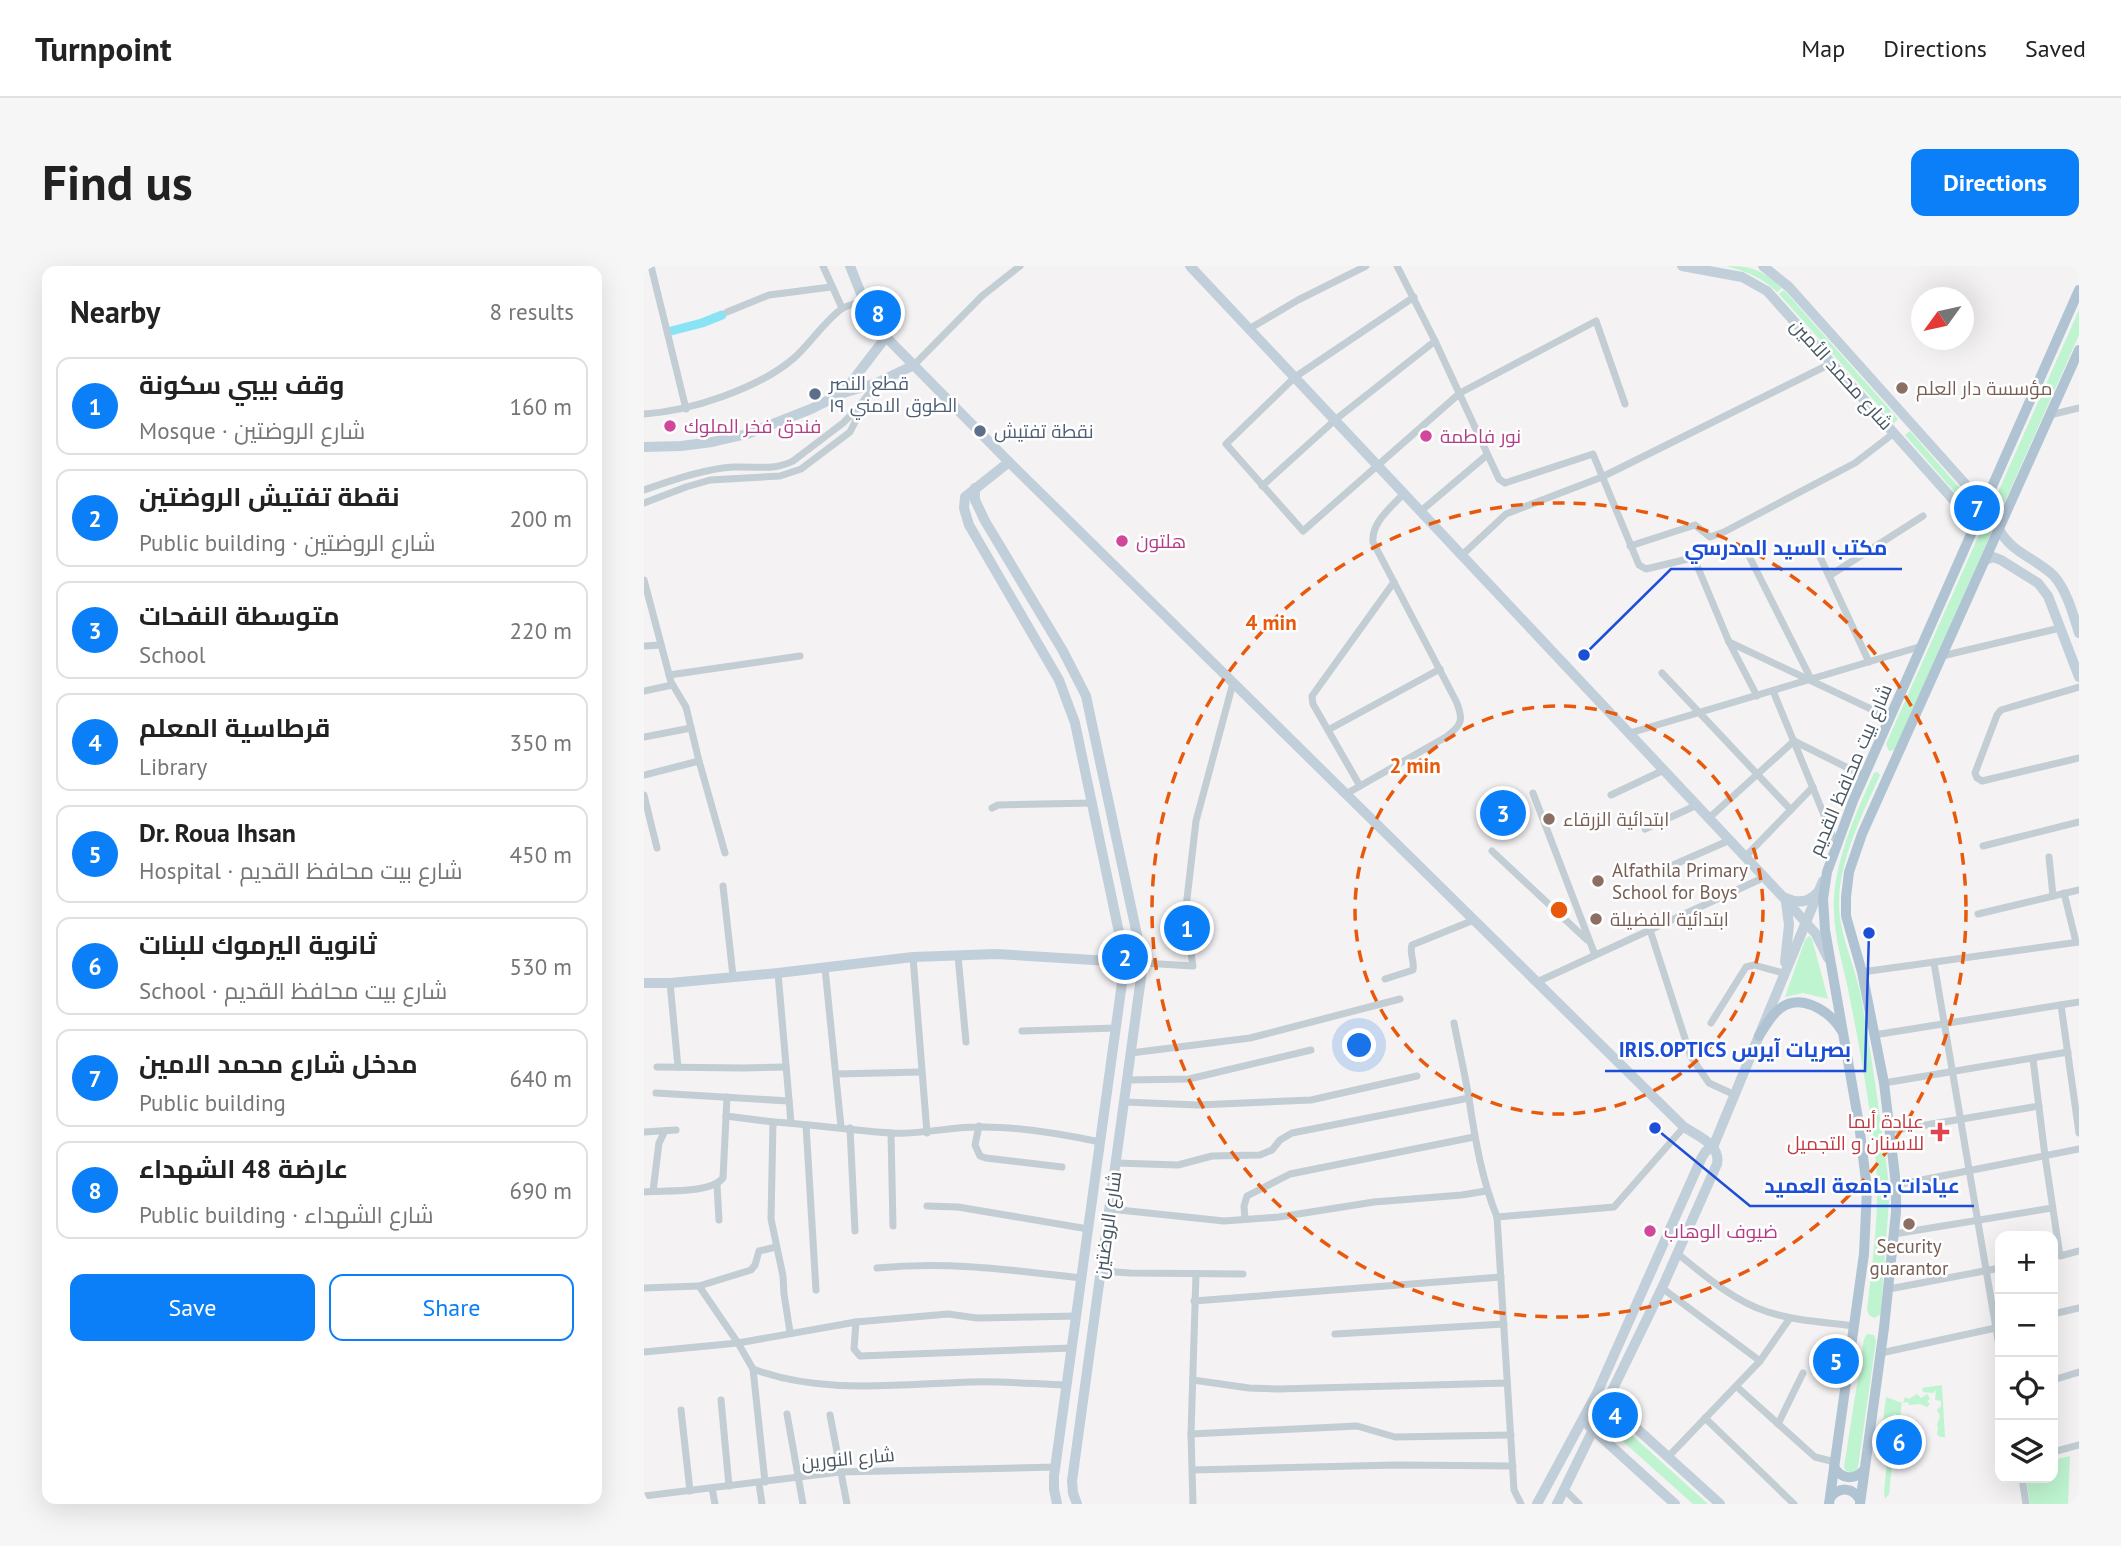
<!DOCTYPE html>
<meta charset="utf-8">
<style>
:root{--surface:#fff;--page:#f6f6f6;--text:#222;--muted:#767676;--line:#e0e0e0;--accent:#0a7ff7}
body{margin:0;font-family:"PT Sans",Cairo,sans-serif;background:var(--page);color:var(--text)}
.controls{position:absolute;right:21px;bottom:21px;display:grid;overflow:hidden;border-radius:14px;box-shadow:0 7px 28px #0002}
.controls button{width:63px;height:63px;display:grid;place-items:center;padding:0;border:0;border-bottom:2px solid var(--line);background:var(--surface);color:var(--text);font:35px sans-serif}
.compass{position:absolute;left:1267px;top:21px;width:63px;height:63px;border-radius:50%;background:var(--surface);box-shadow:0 7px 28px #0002;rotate:237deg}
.you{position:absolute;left:716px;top:780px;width:24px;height:24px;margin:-18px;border:5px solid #fff;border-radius:50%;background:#1a73e8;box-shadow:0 0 0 10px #1a73e833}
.badge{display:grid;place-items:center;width:46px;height:46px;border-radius:50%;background:var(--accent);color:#fff;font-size:23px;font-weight:700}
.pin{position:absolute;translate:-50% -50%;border:4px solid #fff;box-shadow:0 2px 7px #0006}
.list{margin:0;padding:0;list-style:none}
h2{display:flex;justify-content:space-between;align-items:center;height:91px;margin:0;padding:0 28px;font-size:30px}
h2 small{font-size:23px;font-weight:400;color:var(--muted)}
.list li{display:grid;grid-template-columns:46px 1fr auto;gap:21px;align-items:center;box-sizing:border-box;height:98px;margin:0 14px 14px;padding:0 14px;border:2px solid var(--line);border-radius:14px}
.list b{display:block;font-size:26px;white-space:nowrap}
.list p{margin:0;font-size:23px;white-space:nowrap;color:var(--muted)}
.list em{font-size:23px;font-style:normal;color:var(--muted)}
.actions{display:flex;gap:14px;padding:21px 28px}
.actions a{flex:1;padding:16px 0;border:2px solid var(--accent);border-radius:14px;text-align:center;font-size:24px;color:var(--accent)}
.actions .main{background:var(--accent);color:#fff}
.icon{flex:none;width:38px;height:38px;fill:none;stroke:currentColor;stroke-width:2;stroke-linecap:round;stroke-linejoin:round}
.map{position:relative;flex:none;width:1435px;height:1238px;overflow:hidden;border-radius:14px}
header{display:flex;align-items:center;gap:42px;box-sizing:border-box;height:98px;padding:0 35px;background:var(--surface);border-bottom:2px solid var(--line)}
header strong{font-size:33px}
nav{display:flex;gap:38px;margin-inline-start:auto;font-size:24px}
.intro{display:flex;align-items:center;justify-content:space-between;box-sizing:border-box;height:168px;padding:0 42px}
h1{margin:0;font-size:49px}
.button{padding:18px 32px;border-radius:14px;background:var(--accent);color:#fff;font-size:24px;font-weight:700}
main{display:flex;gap:42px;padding:0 42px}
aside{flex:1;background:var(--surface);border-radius:14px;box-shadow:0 7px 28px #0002}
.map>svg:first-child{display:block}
.green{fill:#bef4d0}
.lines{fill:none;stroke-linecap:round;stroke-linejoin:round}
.canal{stroke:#88e4f5;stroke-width:9}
.street{stroke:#c2cdd4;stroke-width:7}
.secondary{stroke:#c1cfda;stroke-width:10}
.primary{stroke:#b0c3d3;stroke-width:10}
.ring{fill:none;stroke:#e8590c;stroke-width:3.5;stroke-dasharray:12 9}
.education-dot{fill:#8d6e63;stroke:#fff;stroke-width:2.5}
.service-dot{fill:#5c6f8a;stroke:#fff;stroke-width:2.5}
.hotel-dot{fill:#d1479c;stroke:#fff;stroke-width:2.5}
.health-dot{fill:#e0444e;stroke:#fff;stroke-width:2.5}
.labels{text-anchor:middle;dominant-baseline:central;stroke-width:5;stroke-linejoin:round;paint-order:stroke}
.street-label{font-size:19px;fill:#485762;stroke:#fff}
.service-label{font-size:19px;fill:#4e5e75;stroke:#fff;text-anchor:start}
.education-label{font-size:19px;fill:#785e54;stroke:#fff;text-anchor:start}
.hotel-label{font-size:19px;fill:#b23c85;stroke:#fff;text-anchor:start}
.health-label{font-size:19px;fill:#be3a42;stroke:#fff;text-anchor:end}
.centre{fill:#e8590c;stroke:#fff;stroke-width:3.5}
.ring-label{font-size:21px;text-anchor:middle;font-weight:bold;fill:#e8590c;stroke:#fff;stroke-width:5;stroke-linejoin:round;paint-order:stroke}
.leader{fill:none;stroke:#1d4ed8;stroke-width:2.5}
.callout-dot{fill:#1d4ed8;stroke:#fff;stroke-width:2.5}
.callout-label{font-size:21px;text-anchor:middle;font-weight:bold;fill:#1d4ed8;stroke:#fff;stroke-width:5;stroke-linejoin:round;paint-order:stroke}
</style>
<header>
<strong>Turnpoint</strong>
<nav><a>Map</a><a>Directions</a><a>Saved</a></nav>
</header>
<div class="intro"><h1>Find us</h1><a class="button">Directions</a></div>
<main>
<aside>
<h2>Nearby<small>8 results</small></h2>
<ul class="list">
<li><span class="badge">1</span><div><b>وقف بيبي سكونة</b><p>Mosque · شارع الروضتين</p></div><em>160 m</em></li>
<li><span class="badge">2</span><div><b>نقطة تفتيش الروضتين</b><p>Public building · شارع الروضتين</p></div><em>200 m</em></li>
<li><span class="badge">3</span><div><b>متوسطة النفحات</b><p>School</p></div><em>220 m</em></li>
<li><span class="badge">4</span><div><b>قرطاسية المعلم</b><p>Library</p></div><em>350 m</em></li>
<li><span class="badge">5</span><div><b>Dr. Roua Ihsan</b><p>Hospital · شارع بيت محافظ القديم</p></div><em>450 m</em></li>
<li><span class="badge">6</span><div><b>ثانوية اليرموك للبنات</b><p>School · شارع بيت محافظ القديم</p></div><em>530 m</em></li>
<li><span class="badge">7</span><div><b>مدخل شارع محمد الامين</b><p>Public building</p></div><em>640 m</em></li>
<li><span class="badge">8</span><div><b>عارضة 48 الشهداء</b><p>Public building · شارع الشهداء</p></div><em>690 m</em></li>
</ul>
<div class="actions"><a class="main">Save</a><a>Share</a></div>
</aside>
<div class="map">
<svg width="1435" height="1238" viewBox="0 0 1435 1238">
<rect width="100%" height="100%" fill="#f4f2f2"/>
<g class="green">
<path d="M1082 0C1109 0 1117 4 1138 22L1133 26C1117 11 1104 6 1082 0Z"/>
<polygon points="1140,24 1254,153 1250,157 1135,28"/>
<polygon points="1435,44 1435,69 1252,481 1250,484 1245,485 1242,478"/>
<polygon points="1266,165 1319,226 1314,230 1261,169"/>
<path d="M1233 506 1236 509C1219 547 1195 594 1195 637 1195 669 1211 699 1217 731 1228 790 1236 851 1244 911L1245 935 1237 1044 1236 1049 1230 1052 1225 1049 1223 1044C1229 991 1237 939 1231 885 1225 834 1216 783 1206 733 1200 700 1188 667 1190 633 1193 588 1212 547 1230 507Z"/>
<polygon points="1165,670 1168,673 1184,733 1159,727 1141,731 1161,674"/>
<polygon points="1223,1068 1230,1069 1232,1075 1214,1201 1211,1207 1202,1205 1200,1201 1220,1073"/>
<polygon points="1298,1119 1301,1171 1296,1171 1293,1168 1294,1162 1293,1159 1296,1150 1293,1144 1297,1140 1297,1135 1291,1134 1292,1124 1289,1127 1279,1126 1278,1122"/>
<polygon points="1273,1128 1277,1132 1283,1128 1286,1133 1283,1135 1286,1138 1283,1141 1276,1138 1265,1139 1264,1136 1259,1137 1261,1131 1265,1133"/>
<polygon points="1242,1131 1258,1137 1256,1150 1250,1148 1244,1156 1246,1163 1243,1167 1238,1163"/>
<polygon points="967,1152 970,1153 1064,1238 1049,1238 964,1162 962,1155"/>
<path d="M1239 1183 1248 1185 1249 1187 1245 1228 1241 1233C1238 1220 1245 1206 1241 1193L1235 1190 1236 1184Z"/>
<polygon points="1426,1190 1424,1238 1386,1238 1382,1212 1409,1212 1409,1194"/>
</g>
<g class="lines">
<polyline class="canal" points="27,65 58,57 78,49"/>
<g class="street">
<polyline points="7,0 42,143"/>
<polyline points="179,0 198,42"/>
<polyline points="753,0 791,75 855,213 861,217 949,188 995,299 1002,303 1048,292 1052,297 1085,376 1113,430"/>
<polyline points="770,31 651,111 582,178 659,265 816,127 952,55 981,138"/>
<polyline points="83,46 125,29 187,21"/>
<polyline points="605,63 654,34 722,0"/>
<polyline points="270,99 338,30 376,0"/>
<polyline points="213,143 232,118"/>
<path d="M0 148C46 145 114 123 150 92 164 80 184 51 199 42 205 39 213 37 220 35"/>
<polyline points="1406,149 1435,142"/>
<polyline points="618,220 691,154 791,75"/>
<path d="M0 224C26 215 63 202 90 201 111 200 130 205 149 195L199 157 213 143 214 150 206 166 157 203 136 210 66 214 42 221 0 237"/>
<polyline points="777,245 843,189"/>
<polyline points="986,280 1051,259 1066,271 1080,266 1211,197 1250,167"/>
<polyline points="1171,280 1225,396"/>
<polyline points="1101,282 1167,413"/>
<polyline points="818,289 862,248 958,211 1188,97"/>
<polyline points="1185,310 1279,250"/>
<polyline points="0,314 27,416 42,441 55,495 81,587"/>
<polyline points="1085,376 1246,452"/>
<polyline points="0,380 17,379"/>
<polyline points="1298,390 1416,362"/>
<polyline points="1018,407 1147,544"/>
<polyline points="25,409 156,390"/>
<polyline points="1435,421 1357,444 1353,449 1331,507 1333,512 1338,515 1435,492"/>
<polyline points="0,425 28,419"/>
<polyline points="1129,425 1192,578"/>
<polyline points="684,464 796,403"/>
<polyline points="986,467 1278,380"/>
<polyline points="0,471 47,462"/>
<polyline points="0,509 55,495"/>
<polyline points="716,520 669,438 668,430 750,316"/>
<polyline points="889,527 951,689"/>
<path d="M702 528 802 471C818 459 820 454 812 435L729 276C727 256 748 241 760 227"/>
<polyline points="0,529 13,582"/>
<polyline points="967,529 1020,504"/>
<polyline points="348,542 354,539 449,537"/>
<polyline points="1065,552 1150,475 1220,510"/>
<polyline points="1001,563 1053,539"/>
<polyline points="1339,580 1435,556"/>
<polyline points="848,585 943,674"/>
<polyline points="1102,590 1169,521"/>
<polyline points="1405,591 1409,630"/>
<polyline points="1020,603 1086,574"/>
<polyline points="79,620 89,710"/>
<polyline points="1420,627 1432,676"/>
<polyline points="1334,648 1435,624"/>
<polyline points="1006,664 1047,791 1065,817 1091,829"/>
<polyline points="314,690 322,776"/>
<polyline points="269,691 283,867"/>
<polyline points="499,697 549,700 541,650 552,555 589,417"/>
<polyline points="1290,697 1356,1086"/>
<polyline points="181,702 197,861"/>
<polyline points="1218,706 1435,676"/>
<polyline points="134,707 147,857"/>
<path d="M741 713 769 704C771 696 765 687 768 679L830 654"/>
<polyline points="893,716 1121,611"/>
<polyline points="26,717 34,801"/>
<polyline points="1417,739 1435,867"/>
<path d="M810 757C815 783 821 808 825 833 831 873 838 914 853 951L870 1224 877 1238"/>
<polyline points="1067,757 1102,701 1110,699 1139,707"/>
<polyline points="378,765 472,762"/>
<polyline points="1230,769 1435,736"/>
<polyline points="487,787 606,772 756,733"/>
<polyline points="1389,793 1401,890 1416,990 1435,985"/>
<polyline points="13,801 99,802 142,801"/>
<polyline points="192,808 277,806"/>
<polyline points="483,814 545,813 667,784"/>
<polyline points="1240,817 1424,786"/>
<polyline points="12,827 145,835"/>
<polyline points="480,836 554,839 667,834 773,810"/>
<polyline points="82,850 129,856"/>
<polyline points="162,859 172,1024"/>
<polyline points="335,860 331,879 336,890 342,892 418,901"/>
<polyline points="206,862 211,965"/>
<polyline points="1246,865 1395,840"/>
<polyline points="0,866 32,864"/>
<polyline points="247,867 249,960"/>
<polyline points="472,897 534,899 568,890 616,889 628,884 636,874 648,867 825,832"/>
<polyline points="73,919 75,954"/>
<polyline points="1252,919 1435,883"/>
<polyline points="9,925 15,877 21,865"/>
<path d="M0 926C20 924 66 928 79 912L83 831"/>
<polyline points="283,940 314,941 444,963"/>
<polyline points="466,943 580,955 635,951 730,936 818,929 842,925"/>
<polyline points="853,951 970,941 1040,861"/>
<polyline points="601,953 600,940 603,930 646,908 830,871"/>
<polyline points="1250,968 1408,942"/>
<path d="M1034 988C1061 1010 1090 1035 1124 1046 1152 1055 1181 1056 1210 1060"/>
<path d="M233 1002C305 995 367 1004 438 1012"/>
<polyline points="457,1005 486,1007 599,1008"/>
<polyline points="0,1022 55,1020"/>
<polyline points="1018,1022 1116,1095"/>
<polyline points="1245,1023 1356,1002"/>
<polyline points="550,1035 857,1011"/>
<polyline points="1409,1048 1435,1042"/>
<polyline points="212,1056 210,1083 216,1090 428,1082"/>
<path d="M146 1066 140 1028 139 1010 127 953 129 856C169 858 208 865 247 867 277 869 304 861 333 861 372 860 418 868 456 876"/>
<polyline points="691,1068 860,1058"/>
<polyline points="0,1086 94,1077 212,1056 304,1048 333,1052 433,1050"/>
<polyline points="1237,1087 1356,1061"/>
<path d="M109 1103C178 1129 255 1118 327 1116 359 1115 391 1118 423 1119"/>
<polyline points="549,1114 605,1122 634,1123 863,1117"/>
<polyline points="1409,1114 1435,1106"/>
<polyline points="1092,1120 1171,1191 1191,1196"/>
<polyline points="77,1134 85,1220"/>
<polyline points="37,1144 46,1225"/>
<polyline points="143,1148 159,1238"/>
<polyline points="186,1149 203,1238"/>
<polyline points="1061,1152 1150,1238"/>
<polyline points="1134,1158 1159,1107"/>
<polyline points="547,1168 713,1160 751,1171 867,1169"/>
<polyline points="1409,1186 1435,1179"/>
<polyline points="1024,1191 1116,1095 1146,1052"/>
<polyline points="549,1204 753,1199 869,1200"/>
<polyline points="1378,1212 1382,1238"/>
<polyline points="121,1216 109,1103 94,1077 55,1020 107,1004 111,999 115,985 132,981"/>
<polyline points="115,1217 118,1238"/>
<polyline points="68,1222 71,1238"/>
<polyline points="921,1224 935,1238"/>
<polyline points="0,1230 196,1206 412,1201"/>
<polyline points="549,1238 547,1168 552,1008"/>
</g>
<g class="secondary">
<path d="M206 0 229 58 242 71 365 196 1040 861C1054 870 1077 879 1073 898L1018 1022 913 1238"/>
<polyline points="546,0 1139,631 1172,668 1184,692"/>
<polyline points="1038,0 1098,11 1123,25 1322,248 1330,262"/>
<polyline points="1119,0 1145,21 1332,230 1338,233 1343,231"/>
<polyline points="199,127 242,71"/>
<polyline points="0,181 37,180 68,176 103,168 167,143 199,127 233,117 270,99"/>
<polyline points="365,196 321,231 320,242 325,259 415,414 431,457 481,695 410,1210 410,1223 413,1238"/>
<polyline points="331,222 331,234 341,255 419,385 442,430 499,697 428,1215 429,1227 433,1238"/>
<path d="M1355 263C1366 286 1393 293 1410 310 1423 325 1429 348 1435 367"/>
<polyline points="1341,294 1349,291 1357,294 1394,317 1404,330 1435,411"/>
<path d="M1142 632C1154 638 1165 636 1174 626"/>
<polyline points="1141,696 1145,659 1142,636"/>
<polyline points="0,717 26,717 134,707 269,691 352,688 499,697"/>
<polyline points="959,1132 1076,1238"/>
<polyline points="945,1160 1031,1238"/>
<polyline points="893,1238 953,1127 1058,891 1062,885 1069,881 1179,615"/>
</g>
<g class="primary">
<path d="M1115 770C1120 762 1125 753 1132 746 1154 724 1185 744 1198 765"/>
<path d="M1190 1201C1197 1213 1210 1215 1220 1204"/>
<path d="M1186 1232C1195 1220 1209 1221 1216 1234"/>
<polyline points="1185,1238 1220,988 1223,923 1215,858 1181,664 1179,633 1183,606 1209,535 1435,24"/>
<polyline points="1216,1238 1240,1062 1252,946 1252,919 1240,817 1218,706 1202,650 1202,631 1205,606 1218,568 1435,84"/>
</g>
</g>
<g class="ring">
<circle cx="915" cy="644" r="204"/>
<circle cx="915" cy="644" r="407"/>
</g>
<g class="education-dot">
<circle cx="1258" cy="122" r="7"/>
<circle cx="905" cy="553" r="7"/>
<circle cx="954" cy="615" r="7"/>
<circle cx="952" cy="653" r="7"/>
<circle cx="1265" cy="958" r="7"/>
</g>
<g class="service-dot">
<circle cx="171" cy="128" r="7"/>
<circle cx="336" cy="165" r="7"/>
</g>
<g class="hotel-dot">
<circle cx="26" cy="160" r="7"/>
<circle cx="782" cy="170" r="7"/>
<circle cx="478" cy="275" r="7"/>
<circle cx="1006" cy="965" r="7"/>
</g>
<path class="health-dot" d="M1292.5 855.5h7v7h7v7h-7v7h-7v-7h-7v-7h7z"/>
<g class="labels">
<g class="street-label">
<text transform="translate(1198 108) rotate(48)">شارع محمد الأمين</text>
<text transform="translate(1206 504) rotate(-67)">شارع بيت محافظ القديم</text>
<text transform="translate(463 959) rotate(-82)">شارع الروضتين</text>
<text transform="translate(204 1192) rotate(-5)">شارع النورين</text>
</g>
<g class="service-label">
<text x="185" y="117">قطع النصر<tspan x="185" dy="22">الطوق الامني ۱۹</tspan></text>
<text x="350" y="165">نقطة تفتيش</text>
</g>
<g class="education-label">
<text x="1272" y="122">مؤسسة دار العلم</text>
<text x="919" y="553">ابتدائية الزرقاء</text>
<text x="968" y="604">Alfathila Primary<tspan x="968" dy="22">School for Boys</tspan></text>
<text x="966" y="653">ابتدائية الفضيلة</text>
<text x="1265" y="980" text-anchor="middle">Security<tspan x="1265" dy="22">guarantor</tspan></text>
</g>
<g class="hotel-label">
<text x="40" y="160">فندق فخر الملوك</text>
<text x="796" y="170">نور فاطمة</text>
<text x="492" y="275">هلتون</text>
<text x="1020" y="965">ضيوف الوهاب</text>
</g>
<g class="health-label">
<text x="1280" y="855">عيادة أيما<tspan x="1280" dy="22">للاسنان و التجميل</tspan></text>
</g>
</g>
<circle cx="915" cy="644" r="10" class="centre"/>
<g class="ring-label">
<text x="627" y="364">4 min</text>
<text x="771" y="507">2 min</text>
</g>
<path class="leader" d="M940 389L1027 303H1258M1225 667L1221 805H961M1011 862L1106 940H1330"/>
<g class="callout-dot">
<circle cx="940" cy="389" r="7"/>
<circle cx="1225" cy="667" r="7"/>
<circle cx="1011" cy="862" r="7"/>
</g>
<g class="callout-label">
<text x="1142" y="289">مكتب السيد المدرسي</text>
<text x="1091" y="791">IRIS.OPTICS بصريات آيرس</text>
<text x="1218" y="927">عيادات جامعة العميد</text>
</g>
</svg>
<div class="controls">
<button>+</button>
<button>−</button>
<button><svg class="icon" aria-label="locate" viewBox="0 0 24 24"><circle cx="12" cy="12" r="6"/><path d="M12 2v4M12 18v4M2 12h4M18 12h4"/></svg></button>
<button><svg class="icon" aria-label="layers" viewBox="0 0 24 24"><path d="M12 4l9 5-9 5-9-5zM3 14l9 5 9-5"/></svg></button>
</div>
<svg class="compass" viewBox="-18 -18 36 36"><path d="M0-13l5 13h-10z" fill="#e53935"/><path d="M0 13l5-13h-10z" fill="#767676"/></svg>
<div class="you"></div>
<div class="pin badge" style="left:543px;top:662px">1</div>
<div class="pin badge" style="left:481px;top:691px">2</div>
<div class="pin badge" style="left:859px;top:547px">3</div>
<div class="pin badge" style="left:971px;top:1149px">4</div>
<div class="pin badge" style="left:1192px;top:1095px">5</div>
<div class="pin badge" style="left:1255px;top:1176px">6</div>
<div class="pin badge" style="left:1333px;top:242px">7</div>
<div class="pin badge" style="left:234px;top:47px">8</div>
</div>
</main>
